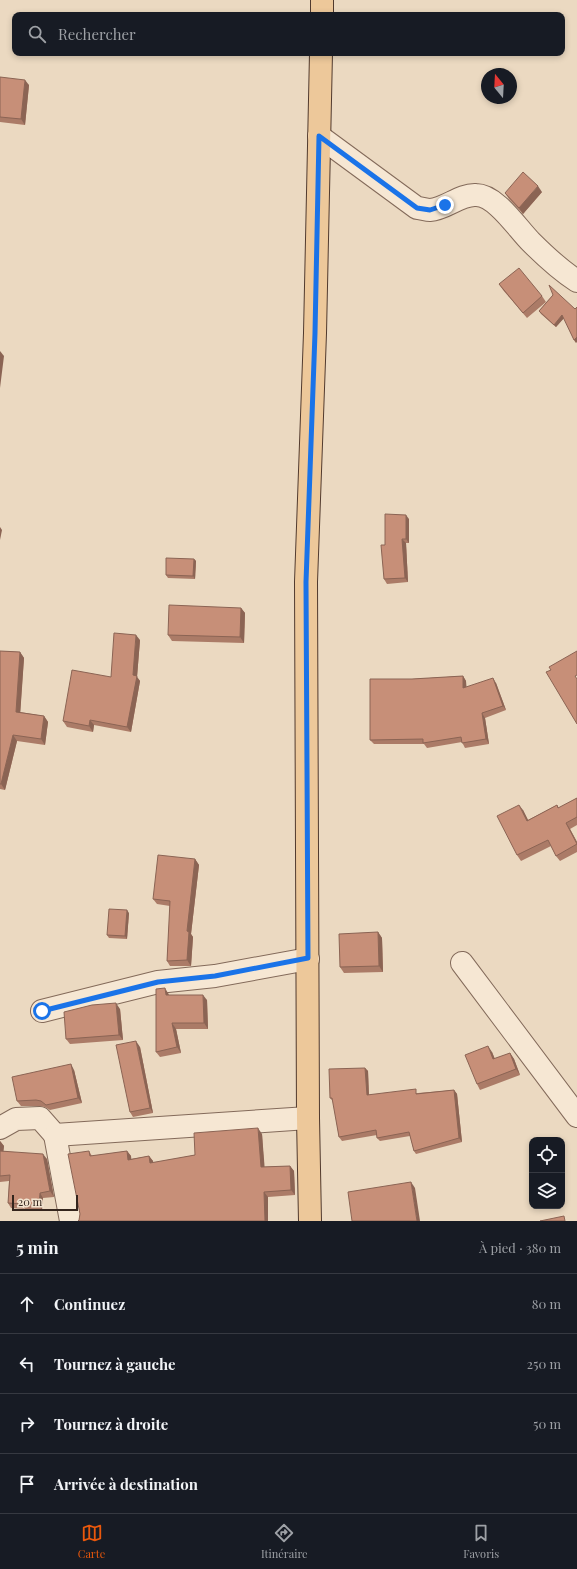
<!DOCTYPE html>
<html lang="fr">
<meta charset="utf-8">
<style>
:root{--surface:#171b24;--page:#20242c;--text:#f1f3f6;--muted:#9ea1a6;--line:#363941;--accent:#ea580c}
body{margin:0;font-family:"Playfair Display",serif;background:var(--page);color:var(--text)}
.controls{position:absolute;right:12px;bottom:12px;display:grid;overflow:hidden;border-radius:8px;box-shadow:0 2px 6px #0003}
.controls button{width:36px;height:36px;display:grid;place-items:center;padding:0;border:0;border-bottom:1px solid var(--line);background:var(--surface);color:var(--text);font:20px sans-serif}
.compass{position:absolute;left:481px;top:68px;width:36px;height:36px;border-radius:50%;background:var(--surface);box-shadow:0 2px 6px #0003;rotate:342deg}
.scale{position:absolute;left:12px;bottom:10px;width:66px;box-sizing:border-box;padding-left:4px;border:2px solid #34251d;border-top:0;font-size:11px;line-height:14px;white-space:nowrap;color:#34251d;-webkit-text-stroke:3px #f3e4d0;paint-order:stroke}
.stop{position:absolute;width:12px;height:12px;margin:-9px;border:3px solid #1a73e8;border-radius:50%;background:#fff}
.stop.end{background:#1a73e8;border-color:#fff;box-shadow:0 1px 4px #0008}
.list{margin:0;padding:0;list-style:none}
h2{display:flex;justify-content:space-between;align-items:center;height:52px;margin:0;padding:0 16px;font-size:17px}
h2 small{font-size:13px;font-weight:400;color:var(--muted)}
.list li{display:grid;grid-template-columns:26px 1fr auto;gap:12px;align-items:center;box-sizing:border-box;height:60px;padding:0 16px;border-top:1px solid var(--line)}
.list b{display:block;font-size:15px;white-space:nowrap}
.list em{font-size:13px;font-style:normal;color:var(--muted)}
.icon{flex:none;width:22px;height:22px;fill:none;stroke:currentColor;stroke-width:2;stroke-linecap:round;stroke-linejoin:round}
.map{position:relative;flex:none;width:577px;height:1221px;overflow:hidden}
.search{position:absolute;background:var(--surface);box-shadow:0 2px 6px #0003;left:12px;right:12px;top:12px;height:44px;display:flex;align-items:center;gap:10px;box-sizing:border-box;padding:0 14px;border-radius:8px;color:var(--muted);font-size:15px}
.sheet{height:292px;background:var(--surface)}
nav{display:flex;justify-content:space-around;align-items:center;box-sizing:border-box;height:56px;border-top:1px solid var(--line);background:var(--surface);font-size:11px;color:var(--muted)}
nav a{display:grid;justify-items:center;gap:2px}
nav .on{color:var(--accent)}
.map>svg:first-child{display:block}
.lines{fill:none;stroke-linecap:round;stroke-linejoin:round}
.minor-casing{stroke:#836a5a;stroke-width:24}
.major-casing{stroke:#513a2e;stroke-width:24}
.minor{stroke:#f6e7d3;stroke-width:22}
.major{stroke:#edc89a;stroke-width:22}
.wall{fill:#ab7b67}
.shaded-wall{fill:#8b6454}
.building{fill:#c78f78;stroke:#8b6454}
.route{stroke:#1a73e8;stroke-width:5}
</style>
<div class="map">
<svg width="577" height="1221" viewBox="0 0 577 1221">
<rect width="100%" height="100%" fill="#ebd9c1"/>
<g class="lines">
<defs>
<g id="minor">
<path d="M319 136 417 208C421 208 426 210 430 210 446 209 460 194 476 195 496 195 517 228 531 242 545 256 560 270 577 281"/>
<polyline points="462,963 577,1116"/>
<polyline points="42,1011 158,982 215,976 308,959"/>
<polyline points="0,1128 16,1119 40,1118 55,1135 308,1118"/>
<polyline points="55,1135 71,1221"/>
</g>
<g id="major">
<polyline points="322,15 322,0"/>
<polyline points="310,1221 308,1118 306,582 315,333 321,53"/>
</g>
</defs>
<use href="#minor" class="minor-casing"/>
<use href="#major" class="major-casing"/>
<use href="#minor" class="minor"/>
<use href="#major" class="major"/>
</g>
<g class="wall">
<polygon points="0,77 29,85 25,125 0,122"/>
<polygon points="542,192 523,214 509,199 505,193"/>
<polygon points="499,284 542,296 546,302 527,318 503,290"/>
<polygon points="553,295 576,343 574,340 564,318 556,327 541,314 539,311"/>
<polygon points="409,519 409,543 406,543 408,582 387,584 384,579 385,545"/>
<polygon points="194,559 196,561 195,579 168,578 166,575"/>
<polygon points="241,608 245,613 244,643 172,641 168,635"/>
<polygon points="140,640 137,677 140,681 131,732 94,725 93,732 67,727 63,721 111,677"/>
<polygon points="0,651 20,652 24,658 20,712 44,716 48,722 45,745 17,741 5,790 0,789"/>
<polygon points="463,676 466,681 466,687 496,683 506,710 485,718 489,744 465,748 462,742 427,748 424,744 374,744 370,740 412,679"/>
<polygon points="577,798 577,825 570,829 577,842 577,852 560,861 556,856 551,846 521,861 517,855 523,810 528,820 557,805 559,808"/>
<polygon points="195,859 199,865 191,934 193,937 191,966 170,966 167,961 170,906 157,904 153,899"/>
<polygon points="129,913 127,939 109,938 107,935"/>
<polygon points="378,932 382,938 383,972 344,973 340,967"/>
<polygon points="168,993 169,995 207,1000 208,1029 176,1029 181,1053 160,1057 156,1052"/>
<polygon points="120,1009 123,1040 70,1044 66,1039"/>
<polygon points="140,1047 153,1113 133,1117 130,1112"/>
<polygon points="492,1052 495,1059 510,1053 514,1059 520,1075 480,1090 477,1084"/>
<polygon points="365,1068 368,1071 369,1095 418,1093 454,1090 457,1094 462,1142 416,1154 414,1151 410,1136 380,1141 377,1138 377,1135 342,1141 339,1137 333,1101 330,1098"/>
<polygon points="74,1070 82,1103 50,1110 45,1107 40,1106 21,1106 17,1101"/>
<polygon points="262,1134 264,1167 290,1166 294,1171 295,1195 268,1197 268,1221 78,1221 79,1220 89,1151 92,1156 127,1151 131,1156 131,1159 149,1156 153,1161 153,1163 195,1155"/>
<polygon points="0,1141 4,1146 3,1151 47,1159 54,1197 43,1198 42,1210 11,1208 8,1203 9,1181 0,1182"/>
</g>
<g class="shaded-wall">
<polygon points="25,80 29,85 25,125 21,119"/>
<polygon points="538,186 542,192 523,214 519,208"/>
<polygon points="562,315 564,318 556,327 554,325"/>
<polygon points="577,337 577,342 576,343 574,340"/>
<polygon points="0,351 4,356 0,388"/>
<polygon points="406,515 409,519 409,543 406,539"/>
<polygon points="0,527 2,530 0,540"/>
<polygon points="402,539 406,543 408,582 405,578"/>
<polygon points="194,559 196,561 195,579 193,576"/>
<polygon points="241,608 245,613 244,643 240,637"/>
<polygon points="136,635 140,640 137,677 140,681 131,732 127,727 133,675"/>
<polygon points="20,652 24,658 20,717 16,712"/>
<polygon points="463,676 466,681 467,693 463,688"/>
<polygon points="493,678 496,683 506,710 503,706"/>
<polygon points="482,713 485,718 489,744 486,739"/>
<polygon points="44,716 48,722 45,745 41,739"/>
<polygon points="90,720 94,725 93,732 89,726"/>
<polygon points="13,735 17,741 5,790 1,784"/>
<polygon points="519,805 523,810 531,826 527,821"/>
<polygon points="566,823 570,829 577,842 577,843"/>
<polygon points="195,859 199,865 191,934 193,937 191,966 187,960 187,931"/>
<polygon points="127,910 129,913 127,939 125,936"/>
<polygon points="378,932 382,938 383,972 379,966"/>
<polygon points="165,988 168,993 170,1001 166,995"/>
<polygon points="203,995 207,1000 208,1029 204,1023"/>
<polygon points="116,1003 120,1009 123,1040 119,1035"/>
<polygon points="172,1023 176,1029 181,1053 177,1047"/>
<polygon points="136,1041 140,1047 153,1113 150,1108"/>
<polygon points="488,1046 492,1052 497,1065 493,1059"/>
<polygon points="510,1053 514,1059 520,1075 516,1069"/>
<polygon points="71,1064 74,1070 82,1103 78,1098"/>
<polygon points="365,1068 368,1071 369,1099 367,1095"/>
<polygon points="454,1090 457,1094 462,1142 459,1138"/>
<polygon points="258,1128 262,1134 265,1172 261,1167"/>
<polygon points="0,1141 4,1146 3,1156 0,1152"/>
<polygon points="127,1151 131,1156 132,1165 128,1160"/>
<polygon points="43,1154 47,1159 54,1197 50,1191"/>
<polygon points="149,1156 153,1161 154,1168 150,1163"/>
<polygon points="290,1166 294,1171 295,1195 291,1190"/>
<polygon points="411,1182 415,1188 420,1221 417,1221"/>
<polygon points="264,1192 268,1197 268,1221 265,1221"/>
<polygon points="40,1193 43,1198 42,1210 39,1205"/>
</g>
<g class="building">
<polygon points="0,77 25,80 21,119 0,117"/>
<polygon points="523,172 538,186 519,208 505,193"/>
<polygon points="519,268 542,296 523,313 499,284"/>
<polygon points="549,285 575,309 577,307 577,337 574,340 562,315 554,325 539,311 553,295"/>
<polygon points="385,514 406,515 406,539 402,539 405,578 384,579 381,545 385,545"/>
<polygon points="166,558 194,559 193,576 166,575"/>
<polygon points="169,605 241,608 240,637 168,635"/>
<polygon points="114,633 136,635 133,675 137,676 127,727 90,720 89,726 63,721 72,670 111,677"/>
<polygon points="0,651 20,652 16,712 44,716 41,739 13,735 1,784 0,784"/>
<polygon points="577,651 577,675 575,676 577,679 577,724 546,672 551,670 549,667"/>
<polygon points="463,676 463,688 493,678 503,706 482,713 486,739 462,743 461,737 423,743 423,739 370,740 370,679 412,679"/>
<polygon points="577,798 577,817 566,823 577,844 556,856 548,840 517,855 497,816 519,805 527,821 557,805 558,808"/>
<polygon points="158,855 195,859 187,931 189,932 187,960 167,961 170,901 153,899"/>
<polygon points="109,909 127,910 125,936 107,935"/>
<polygon points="378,932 379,966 340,967 339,934"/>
<polygon points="165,988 166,995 203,995 204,1023 172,1023 177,1047 156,1052 156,989"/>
<polygon points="116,1003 119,1035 66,1039 64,1012 92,1005"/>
<polygon points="136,1041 150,1108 130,1112 116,1045"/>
<polygon points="488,1046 493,1059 510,1053 516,1069 477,1084 465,1055"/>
<polygon points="71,1064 78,1098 46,1105 41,1101 36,1100 17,1101 12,1077"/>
<polygon points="365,1068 367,1095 416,1089 416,1094 454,1090 459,1138 414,1151 409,1132 377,1138 376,1130 339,1137 332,1098 330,1098 329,1069"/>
<polygon points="258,1128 261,1167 290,1166 291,1190 264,1192 265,1221 78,1221 79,1220 80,1214 68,1154 89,1151 90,1156 127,1151 128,1160 149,1156 150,1163 195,1155 194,1133"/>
<polygon points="0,1151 43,1154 50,1191 40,1193 39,1205 8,1203 10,1175 0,1176"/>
<polygon points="411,1182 417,1221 352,1221 348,1192"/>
<polygon points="564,1216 565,1221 540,1221"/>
</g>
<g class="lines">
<polyline class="route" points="42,1011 158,982 215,976 308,958 306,582 315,333 319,136 417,208 430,210 445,205"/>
</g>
</svg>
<div class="controls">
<button><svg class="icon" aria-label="locate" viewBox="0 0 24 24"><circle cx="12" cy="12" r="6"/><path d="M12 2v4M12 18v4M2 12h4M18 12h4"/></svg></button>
<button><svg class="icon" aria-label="layers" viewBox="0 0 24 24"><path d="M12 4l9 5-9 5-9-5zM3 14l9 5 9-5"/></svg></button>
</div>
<svg class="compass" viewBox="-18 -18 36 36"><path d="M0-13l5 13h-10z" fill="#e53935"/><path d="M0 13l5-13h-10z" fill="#9ea1a6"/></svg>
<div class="scale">20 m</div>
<div class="stop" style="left:42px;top:1011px"></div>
<div class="stop end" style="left:445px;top:205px"></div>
<div class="search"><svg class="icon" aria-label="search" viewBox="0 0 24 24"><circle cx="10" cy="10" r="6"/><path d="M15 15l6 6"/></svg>Rechercher</div>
</div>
<section class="sheet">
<h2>5 min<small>À pied · 380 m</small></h2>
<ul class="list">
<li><svg class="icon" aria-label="ahead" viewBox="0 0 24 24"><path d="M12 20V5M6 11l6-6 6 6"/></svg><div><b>Continuez</b></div><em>80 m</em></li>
<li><svg class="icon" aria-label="left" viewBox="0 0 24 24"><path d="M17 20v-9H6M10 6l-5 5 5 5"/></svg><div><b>Tournez à gauche</b></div><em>250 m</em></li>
<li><svg class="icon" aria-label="right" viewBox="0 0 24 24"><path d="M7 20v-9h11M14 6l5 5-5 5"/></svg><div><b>Tournez à droite</b></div><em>50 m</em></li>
<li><svg class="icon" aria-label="arrive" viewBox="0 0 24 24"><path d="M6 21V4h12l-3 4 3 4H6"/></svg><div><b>Arrivée à destination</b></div></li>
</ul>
</section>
<nav>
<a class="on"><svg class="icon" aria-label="map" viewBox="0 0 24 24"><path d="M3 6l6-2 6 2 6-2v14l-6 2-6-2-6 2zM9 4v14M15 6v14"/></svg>Carte</a>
<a><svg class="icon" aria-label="directions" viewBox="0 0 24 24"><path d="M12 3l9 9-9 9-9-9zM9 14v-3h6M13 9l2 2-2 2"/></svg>Itinéraire</a>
<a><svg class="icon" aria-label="saved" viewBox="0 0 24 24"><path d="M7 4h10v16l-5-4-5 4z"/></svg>Favoris</a>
</nav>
